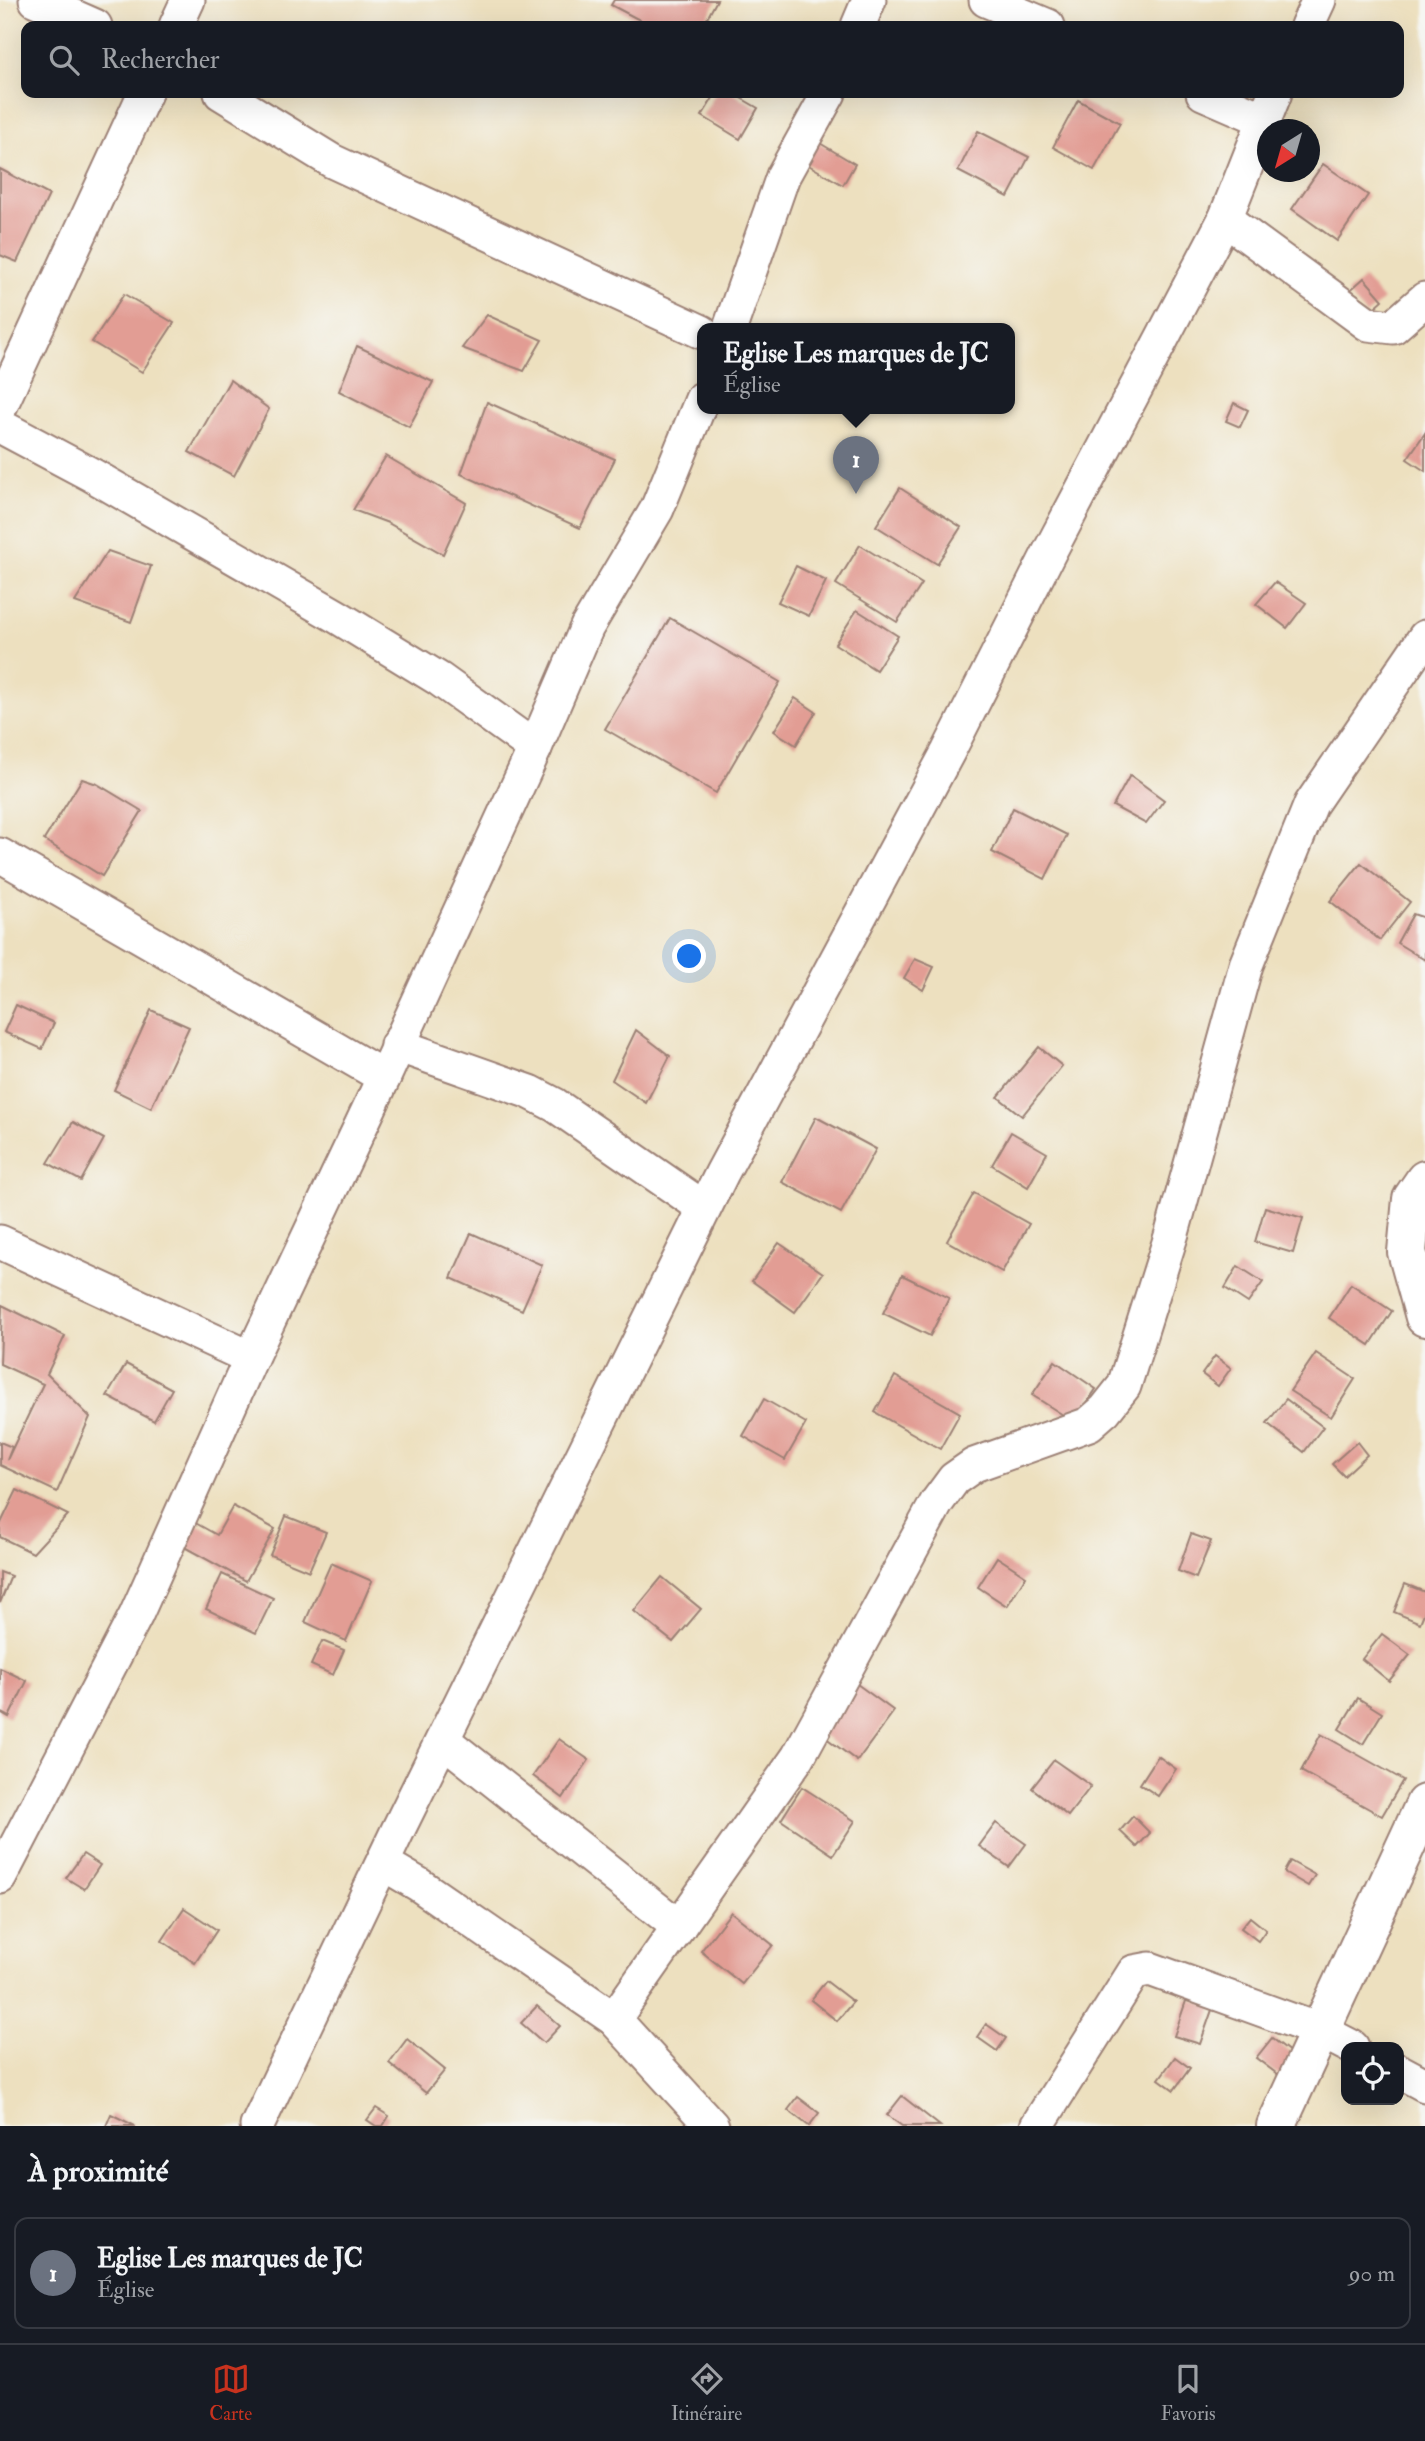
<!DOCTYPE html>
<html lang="fr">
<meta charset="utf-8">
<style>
:root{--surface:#171b24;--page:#20242c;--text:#f1f3f6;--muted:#9ea1a6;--line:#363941;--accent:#c8321e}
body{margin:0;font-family:"IM FELL Double Pica",serif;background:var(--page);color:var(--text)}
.controls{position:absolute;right:21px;bottom:21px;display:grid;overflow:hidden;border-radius:14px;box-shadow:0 7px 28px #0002}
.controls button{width:63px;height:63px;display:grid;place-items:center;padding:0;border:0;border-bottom:2px solid var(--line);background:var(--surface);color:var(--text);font:35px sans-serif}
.compass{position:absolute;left:1257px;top:119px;width:63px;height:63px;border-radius:50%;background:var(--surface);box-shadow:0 7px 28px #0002;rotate:217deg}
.you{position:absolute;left:690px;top:957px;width:24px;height:24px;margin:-18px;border:5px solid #fff;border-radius:50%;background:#1a73e8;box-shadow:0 0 0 10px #1a73e833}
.badge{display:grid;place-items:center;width:46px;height:46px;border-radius:50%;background:var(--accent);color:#fff;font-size:23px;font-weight:700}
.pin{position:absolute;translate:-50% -58px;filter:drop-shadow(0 2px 4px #0008)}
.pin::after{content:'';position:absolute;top:37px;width:24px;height:21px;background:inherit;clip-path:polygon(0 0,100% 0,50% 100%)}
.popup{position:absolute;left:697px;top:323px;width:318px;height:91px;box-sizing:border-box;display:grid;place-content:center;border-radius:14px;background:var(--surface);filter:drop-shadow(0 2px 5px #0005);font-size:23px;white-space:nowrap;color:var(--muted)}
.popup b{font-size:26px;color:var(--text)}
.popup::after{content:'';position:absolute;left:50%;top:100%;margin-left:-14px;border:14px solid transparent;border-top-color:var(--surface)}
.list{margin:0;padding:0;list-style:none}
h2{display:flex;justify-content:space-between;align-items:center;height:91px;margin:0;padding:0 28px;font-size:30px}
h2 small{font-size:23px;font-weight:400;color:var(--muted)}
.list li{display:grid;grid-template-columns:46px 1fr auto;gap:21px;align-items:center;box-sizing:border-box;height:112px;margin:0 14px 14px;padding:0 14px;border:2px solid var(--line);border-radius:14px}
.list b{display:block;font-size:26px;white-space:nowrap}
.list p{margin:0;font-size:23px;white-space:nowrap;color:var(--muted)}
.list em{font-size:23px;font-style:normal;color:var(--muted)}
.icon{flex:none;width:38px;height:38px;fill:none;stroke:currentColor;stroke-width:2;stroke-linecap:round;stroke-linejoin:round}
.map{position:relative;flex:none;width:1425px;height:2126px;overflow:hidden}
.search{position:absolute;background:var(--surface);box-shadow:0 7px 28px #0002;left:21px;right:21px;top:21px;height:77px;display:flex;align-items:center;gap:18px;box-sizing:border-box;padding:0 24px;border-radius:14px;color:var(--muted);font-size:26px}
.sheet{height:217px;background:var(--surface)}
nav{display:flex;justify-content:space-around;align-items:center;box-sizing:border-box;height:98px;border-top:2px solid var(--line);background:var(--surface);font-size:19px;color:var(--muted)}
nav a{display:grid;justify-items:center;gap:4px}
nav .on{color:var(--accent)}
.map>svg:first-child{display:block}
.building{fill:#e29d94}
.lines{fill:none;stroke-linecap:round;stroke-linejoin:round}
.street-casing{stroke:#9c8075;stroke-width:37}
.secondary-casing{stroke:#9c8075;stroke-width:42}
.street{stroke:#fff;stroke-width:33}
.secondary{stroke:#fff;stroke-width:38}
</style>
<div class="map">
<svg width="1425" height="2126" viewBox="0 0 1425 2126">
<rect width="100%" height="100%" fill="#f6f6f2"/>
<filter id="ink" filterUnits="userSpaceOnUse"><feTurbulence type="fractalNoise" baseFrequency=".0143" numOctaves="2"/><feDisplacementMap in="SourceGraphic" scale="14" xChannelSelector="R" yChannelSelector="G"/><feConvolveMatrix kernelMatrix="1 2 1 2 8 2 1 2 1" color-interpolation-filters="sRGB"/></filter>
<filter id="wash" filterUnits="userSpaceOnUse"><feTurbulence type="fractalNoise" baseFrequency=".00686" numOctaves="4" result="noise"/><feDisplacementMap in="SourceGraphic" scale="28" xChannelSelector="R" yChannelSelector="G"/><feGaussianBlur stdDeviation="1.57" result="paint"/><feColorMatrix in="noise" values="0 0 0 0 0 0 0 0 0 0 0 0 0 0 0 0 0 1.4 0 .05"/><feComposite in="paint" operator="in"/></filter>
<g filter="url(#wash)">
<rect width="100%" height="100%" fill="#ede0bf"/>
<g id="blocks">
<g class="building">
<polygon points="614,0 717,0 703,26 651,26 611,5"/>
<polygon points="716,93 732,93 758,108 740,139 702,116"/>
<polygon points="1078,100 1120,123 1094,170 1053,147"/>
<polygon points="978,131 1029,157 1008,197 958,171"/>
<polygon points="818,142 855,164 843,185 805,163"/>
<polygon points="1323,164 1368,195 1337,241 1292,209"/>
<polygon points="0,169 49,195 17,262 0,255"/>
<polygon points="1364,278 1383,300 1366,315 1347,293"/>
<polygon points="124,294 174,323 142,372 92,342"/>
<polygon points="487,315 542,340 524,371 462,348"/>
<polygon points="357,346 433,382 409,427 339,391"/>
<polygon points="230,380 269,409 234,476 189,452"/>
<polygon points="487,402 615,459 580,528 461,474"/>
<polygon points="1234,403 1248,410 1240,427 1226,421"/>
<polygon points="1425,433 1425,471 1407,459"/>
<polygon points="386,456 466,503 443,554 388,523 353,510"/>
<polygon points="900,488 961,527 937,564 876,526"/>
<polygon points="860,545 922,584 897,622 836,584"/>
<polygon points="108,551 151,566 131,622 75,602"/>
<polygon points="796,566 826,581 809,616 778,602"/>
<polygon points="1275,582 1306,603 1287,628 1256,604"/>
<polygon points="857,610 898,636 876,670 835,644"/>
<polygon points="670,618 780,682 716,793 605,729"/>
<polygon points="795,698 816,712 796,745 774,731"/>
<polygon points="1130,775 1164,800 1146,824 1113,806"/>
<polygon points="82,779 97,784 142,811 102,876 44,840"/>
<polygon points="1013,808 1067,835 1045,879 992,852"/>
<polygon points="1361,863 1410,902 1380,940 1330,901"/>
<polygon points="1413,914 1425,918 1425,960 1397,943"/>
<polygon points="915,959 934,967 923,990 904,978"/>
<polygon points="16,1005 54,1023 42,1049 4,1032"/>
<polygon points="151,1010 189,1027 151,1108 114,1090"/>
<polygon points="636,1030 670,1056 646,1103 612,1080"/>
<polygon points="1039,1047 1062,1066 1022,1116 998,1097"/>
<polygon points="816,1117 876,1149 841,1213 782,1182"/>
<polygon points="73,1122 104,1139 81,1181 48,1163"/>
<polygon points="1011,1132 1047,1153 1028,1187 992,1165"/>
<polygon points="974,1193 1029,1224 1002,1272 947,1241"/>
<polygon points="1265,1207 1303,1218 1293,1253 1255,1242"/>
<polygon points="471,1233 542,1265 522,1310 451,1278"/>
<polygon points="779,1243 823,1273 795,1312 752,1281"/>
<polygon points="1238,1266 1263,1282 1248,1303 1225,1288"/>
<polygon points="902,1275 949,1298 930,1336 883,1313"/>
<polygon points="1351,1284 1392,1311 1370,1345 1329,1318"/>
<polygon points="2,1305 65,1336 47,1374 90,1417 57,1492 0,1465 0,1442 12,1447 7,1460 43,1384 0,1364"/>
<polygon points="1316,1353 1355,1379 1331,1417 1290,1391"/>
<polygon points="1215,1356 1231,1368 1218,1386 1202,1374"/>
<polygon points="1055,1361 1096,1389 1074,1422 1032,1395"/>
<polygon points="126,1364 172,1389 154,1421 107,1396"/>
<polygon points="895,1376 960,1413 940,1449 875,1412"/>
<polygon points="764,1399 806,1423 785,1460 743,1436"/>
<polygon points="1286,1399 1323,1427 1304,1452 1267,1423"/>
<polygon points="1357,1442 1367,1455 1344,1476 1332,1464"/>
<polygon points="17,1490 68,1515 33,1553 0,1537 0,1525"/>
<polygon points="233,1506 275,1529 246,1581 177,1543 190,1520 217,1535"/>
<polygon points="286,1516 326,1532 309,1571 270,1555"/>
<polygon points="1191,1534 1211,1541 1196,1578 1178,1571"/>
<polygon points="997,1557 1026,1576 1007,1606 978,1587"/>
<polygon points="331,1563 372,1581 346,1641 305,1622"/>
<polygon points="0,1572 11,1576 0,1603"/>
<polygon points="222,1574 273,1598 256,1633 206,1609"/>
<polygon points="662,1577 701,1609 673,1642 634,1611"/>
<polygon points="1405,1584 1425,1592 1425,1611 1420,1623 1394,1612"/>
<polygon points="1382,1634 1410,1655 1389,1681 1362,1659"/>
<polygon points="322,1641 344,1650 333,1675 311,1665"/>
<polygon points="0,1668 27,1681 9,1717 0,1712"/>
<polygon points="857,1684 894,1711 857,1761 821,1734"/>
<polygon points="1358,1698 1382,1713 1363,1744 1339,1729"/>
<polygon points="1321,1734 1403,1780 1382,1816 1301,1771"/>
<polygon points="559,1739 589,1760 563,1798 533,1776"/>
<polygon points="1158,1756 1176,1769 1158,1796 1140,1784"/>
<polygon points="1054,1760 1091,1786 1068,1816 1032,1788"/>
<polygon points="802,1787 855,1821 833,1855 781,1820"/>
<polygon points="1133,1816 1150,1833 1137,1847 1120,1831"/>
<polygon points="996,1823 1026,1844 1009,1867 979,1846"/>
<polygon points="83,1854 100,1865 84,1889 66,1878"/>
<polygon points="1290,1861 1315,1875 1308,1886 1284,1872"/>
<polygon points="184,1908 217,1930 195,1963 162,1941"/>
<polygon points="731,1912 773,1945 742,1984 701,1951"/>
<polygon points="1250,1917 1266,1930 1258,1941 1241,1928"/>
<polygon points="826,1981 853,2002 837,2021 811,2000"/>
<polygon points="1187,1998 1213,2007 1200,2044 1174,2036"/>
<polygon points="537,2006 560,2026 544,2043 521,2023"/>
<polygon points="986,2024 1006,2038 997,2051 977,2037"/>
<polygon points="1272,2038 1295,2056 1280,2076 1256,2058"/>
<polygon points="407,2039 445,2070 426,2093 389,2063"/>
<polygon points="1175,2057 1190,2068 1174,2090 1159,2079"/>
<polygon points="902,2096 940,2126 902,2126 887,2115"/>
<polygon points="798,2097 819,2113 809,2126 788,2110"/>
<polygon points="376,2108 389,2116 383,2126 376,2126 367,2120"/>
<polygon points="111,2114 135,2126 106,2126"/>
</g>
</g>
</g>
<g filter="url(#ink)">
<use href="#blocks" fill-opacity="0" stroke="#9c8075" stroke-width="2"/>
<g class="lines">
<defs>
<g id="street">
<polyline points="36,0 95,26"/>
<polyline points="986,0 1048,26"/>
<polyline points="176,26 188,0"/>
<polyline points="858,26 869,0"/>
<polyline points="1307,26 1319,0"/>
<polyline points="221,93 332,161 702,332"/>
<polyline points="1203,93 1263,119"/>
<polyline points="1225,219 1368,324 1393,327 1425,299"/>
<polyline points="730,328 783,176 829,93"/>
<polyline points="0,407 145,93"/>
<polyline points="0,426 92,475 338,617 439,679 535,748"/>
<polyline points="0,855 384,1077"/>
<polyline points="397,1045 530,1092 555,1105 704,1208"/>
<polyline points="0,1242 251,1358"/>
<polyline points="443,1740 679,1927"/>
<polyline points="384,1864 418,1884 614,2019 712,2126"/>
<polyline points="0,1877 136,1615 251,1358 384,1077 535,748 587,627 657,509 702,399"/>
<polyline points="614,2019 798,1757 937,1502 954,1479 974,1465 1089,1424 1105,1410 1124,1386 1172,1233 1246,965 1311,804 1425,637"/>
<polyline points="1399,2071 1425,2085"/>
<polyline points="257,2126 398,1830 722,1173 948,752 1051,549 1225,219 1275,93"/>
<polyline points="1037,2126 1134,1972 1150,1969 1321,2031 1352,2047"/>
</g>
<g id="secondary">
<polyline points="1425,1180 1412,1199 1407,1252 1425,1317"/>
<polyline points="1276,2126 1425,1804"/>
</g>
</defs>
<use href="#street" class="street-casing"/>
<use href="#secondary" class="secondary-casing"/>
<use href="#street" class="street"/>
<use href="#secondary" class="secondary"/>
</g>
</g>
</svg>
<div class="controls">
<button><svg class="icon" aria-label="locate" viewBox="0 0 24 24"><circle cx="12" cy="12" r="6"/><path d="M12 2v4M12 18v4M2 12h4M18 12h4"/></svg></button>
</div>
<svg class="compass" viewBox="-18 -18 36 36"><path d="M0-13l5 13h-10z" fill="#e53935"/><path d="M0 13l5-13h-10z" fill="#9ea1a6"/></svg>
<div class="you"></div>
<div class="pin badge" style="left:856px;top:494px;background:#6b7280">1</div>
<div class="popup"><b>Eglise Les marques de JC</b>Église</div>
<div class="search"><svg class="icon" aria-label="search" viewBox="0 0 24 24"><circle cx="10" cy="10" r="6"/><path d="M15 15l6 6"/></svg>Rechercher</div>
</div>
<section class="sheet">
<h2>À proximité<small></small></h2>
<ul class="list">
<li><span class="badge" style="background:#6b7280">1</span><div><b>Eglise Les marques de JC</b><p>Église</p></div><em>90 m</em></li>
</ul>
</section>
<nav>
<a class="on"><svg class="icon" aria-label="map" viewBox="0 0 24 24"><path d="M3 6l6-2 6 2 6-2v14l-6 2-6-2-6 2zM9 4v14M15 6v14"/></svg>Carte</a>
<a><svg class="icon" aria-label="directions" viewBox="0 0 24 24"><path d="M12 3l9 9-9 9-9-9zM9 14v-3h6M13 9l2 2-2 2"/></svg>Itinéraire</a>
<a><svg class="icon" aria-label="saved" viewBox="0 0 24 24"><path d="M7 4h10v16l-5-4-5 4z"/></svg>Favoris</a>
</nav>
